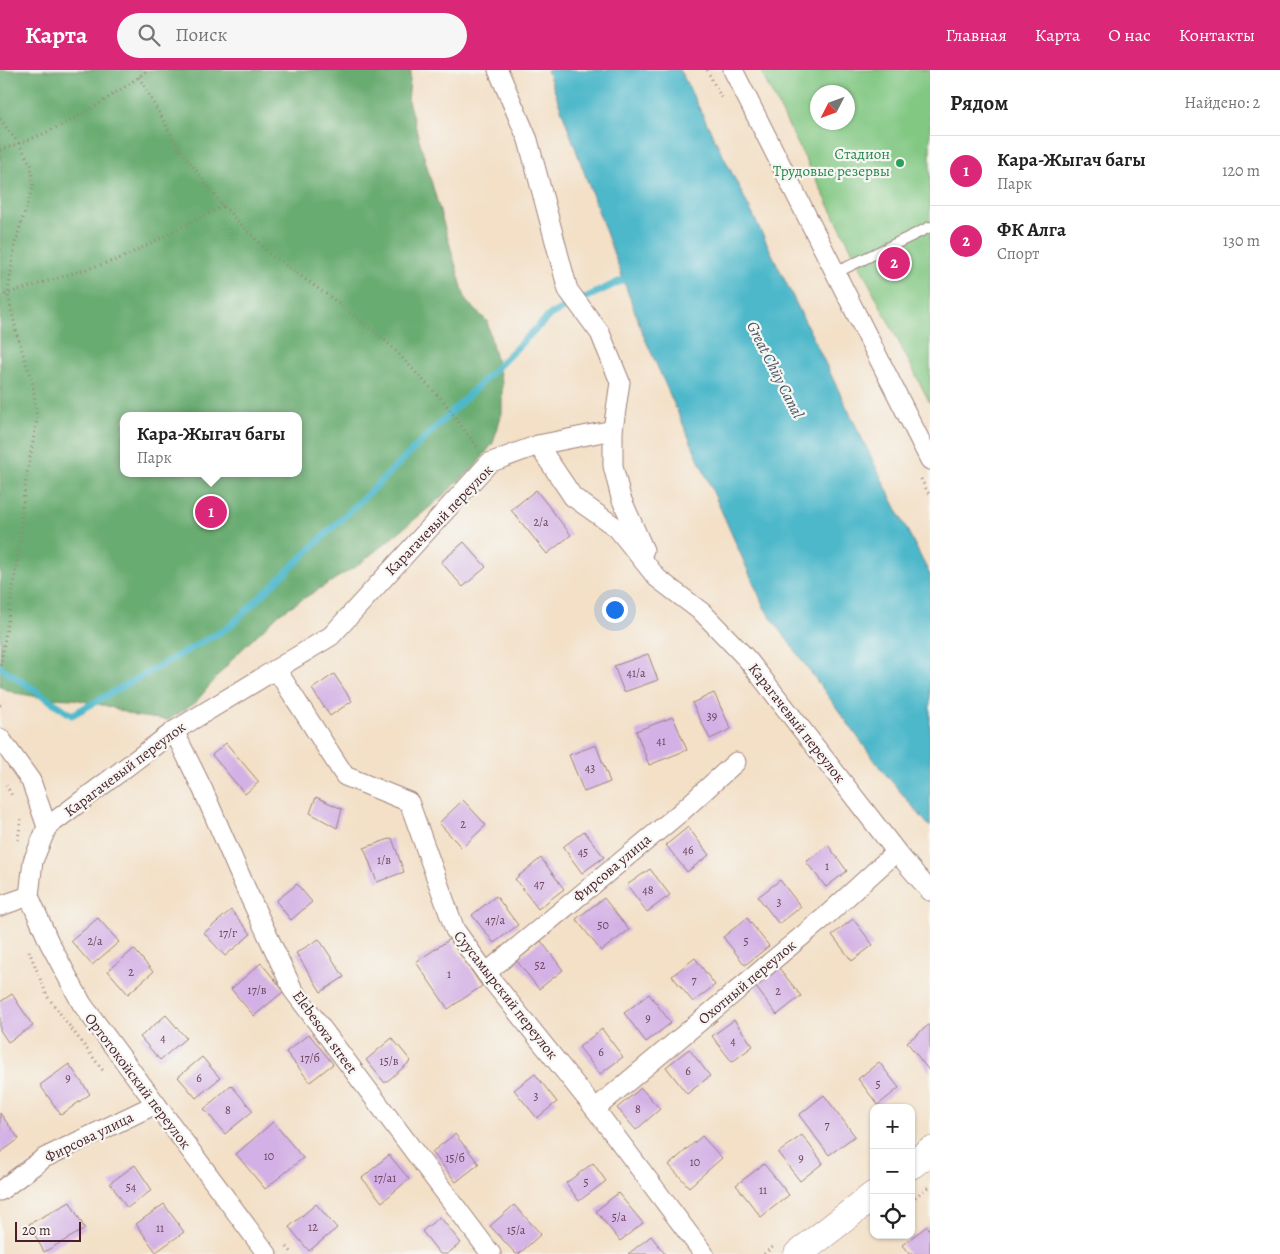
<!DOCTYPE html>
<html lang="ru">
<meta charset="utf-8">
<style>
:root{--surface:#fff;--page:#f6f6f6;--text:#222;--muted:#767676;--line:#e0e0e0;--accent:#db2777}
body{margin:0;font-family:Alegreya,serif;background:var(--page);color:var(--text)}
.controls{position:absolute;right:15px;bottom:15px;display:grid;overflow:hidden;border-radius:10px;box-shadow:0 1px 4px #0004}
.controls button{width:45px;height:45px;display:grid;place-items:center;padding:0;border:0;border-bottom:1px solid var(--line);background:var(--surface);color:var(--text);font:25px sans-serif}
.compass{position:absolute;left:810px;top:15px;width:45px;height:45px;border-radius:50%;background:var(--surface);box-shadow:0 1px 4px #0004;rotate:228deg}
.scale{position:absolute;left:15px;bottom:12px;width:66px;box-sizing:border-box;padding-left:5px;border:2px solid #4a1f2b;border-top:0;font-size:14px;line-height:18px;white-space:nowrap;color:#4a1f2b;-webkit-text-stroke:4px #f6f6f2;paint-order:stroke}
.you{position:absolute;left:614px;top:539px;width:18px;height:18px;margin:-12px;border:4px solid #fff;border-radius:50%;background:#1a73e8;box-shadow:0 0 0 8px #1a73e833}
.badge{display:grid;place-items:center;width:32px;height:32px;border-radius:50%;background:var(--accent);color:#fff;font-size:16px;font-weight:700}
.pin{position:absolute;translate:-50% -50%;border:2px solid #fff;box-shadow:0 1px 5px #0006}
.popup{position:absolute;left:120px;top:342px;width:182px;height:65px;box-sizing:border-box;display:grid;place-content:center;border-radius:10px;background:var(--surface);filter:drop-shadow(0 1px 4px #0005);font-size:16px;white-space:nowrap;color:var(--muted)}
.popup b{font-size:19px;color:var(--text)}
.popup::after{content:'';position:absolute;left:50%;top:100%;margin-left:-10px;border:10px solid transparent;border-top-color:var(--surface)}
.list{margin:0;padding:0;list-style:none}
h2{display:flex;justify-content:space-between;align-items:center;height:65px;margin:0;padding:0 20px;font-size:21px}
h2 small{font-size:16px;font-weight:400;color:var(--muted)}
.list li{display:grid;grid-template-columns:32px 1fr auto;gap:15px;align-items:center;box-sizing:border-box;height:70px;padding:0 20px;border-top:1px solid var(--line)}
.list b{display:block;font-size:19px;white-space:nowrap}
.list p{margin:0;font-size:16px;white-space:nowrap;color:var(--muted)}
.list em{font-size:16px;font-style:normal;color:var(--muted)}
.icon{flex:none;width:28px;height:28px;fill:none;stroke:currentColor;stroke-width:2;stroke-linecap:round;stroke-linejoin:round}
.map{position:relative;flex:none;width:930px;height:1184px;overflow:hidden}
header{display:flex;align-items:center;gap:30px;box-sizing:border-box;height:70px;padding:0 25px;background:var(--accent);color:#fff}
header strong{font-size:24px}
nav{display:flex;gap:28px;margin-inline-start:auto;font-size:18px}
.search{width:350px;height:45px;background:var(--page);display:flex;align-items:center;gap:12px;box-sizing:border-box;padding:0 18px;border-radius:28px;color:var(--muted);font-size:19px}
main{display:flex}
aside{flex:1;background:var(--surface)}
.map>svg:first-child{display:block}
.green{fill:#82c883;stroke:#667457;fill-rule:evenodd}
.forest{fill:#69ac71;stroke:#5a664e;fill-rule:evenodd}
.water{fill:#4eb8ca;stroke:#4c6c7a}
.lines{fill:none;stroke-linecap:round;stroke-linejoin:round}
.stream{stroke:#4eb8ca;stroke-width:7}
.building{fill:#d3b0e5}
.lane-casing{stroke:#9e8079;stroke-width:12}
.street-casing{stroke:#9e8079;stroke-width:21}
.primary-casing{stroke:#9e8079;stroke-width:29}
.path{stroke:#9e8079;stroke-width:3;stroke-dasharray:1 4;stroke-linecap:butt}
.lane{stroke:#fff;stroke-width:10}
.street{stroke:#fff;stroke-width:19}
.primary{stroke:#fff;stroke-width:28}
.leisure-dot{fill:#2e9e5b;stroke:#f6f6f2;stroke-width:2}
.labels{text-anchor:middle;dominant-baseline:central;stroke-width:4.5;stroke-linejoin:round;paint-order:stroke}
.number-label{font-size:12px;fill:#6c435a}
.leisure-label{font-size:15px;fill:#27864d;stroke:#f6f6f2;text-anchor:end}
.street-label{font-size:15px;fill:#4a1f2b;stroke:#f6f6f2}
.water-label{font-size:16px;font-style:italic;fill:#4b5563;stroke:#f6f6f2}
</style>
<header>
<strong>Карта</strong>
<div class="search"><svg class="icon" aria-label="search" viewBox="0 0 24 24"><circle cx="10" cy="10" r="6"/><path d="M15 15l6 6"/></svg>Поиск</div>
<nav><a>Главная</a><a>Карта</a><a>О нас</a><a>Контакты</a></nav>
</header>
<main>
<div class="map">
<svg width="930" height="1184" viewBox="0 0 930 1184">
<rect width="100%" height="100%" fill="#f6f6f2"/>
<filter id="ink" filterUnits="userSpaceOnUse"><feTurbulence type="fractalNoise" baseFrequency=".02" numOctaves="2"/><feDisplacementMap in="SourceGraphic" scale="10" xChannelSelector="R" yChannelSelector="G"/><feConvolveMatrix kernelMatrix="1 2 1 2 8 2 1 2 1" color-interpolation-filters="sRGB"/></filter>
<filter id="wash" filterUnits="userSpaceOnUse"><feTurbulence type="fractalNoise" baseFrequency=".0096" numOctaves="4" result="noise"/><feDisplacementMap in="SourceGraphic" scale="20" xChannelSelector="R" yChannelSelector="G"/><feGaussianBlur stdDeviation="1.12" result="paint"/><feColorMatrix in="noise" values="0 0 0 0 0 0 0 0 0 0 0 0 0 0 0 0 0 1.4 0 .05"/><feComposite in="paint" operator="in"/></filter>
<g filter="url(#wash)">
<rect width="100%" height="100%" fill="#f3e0c7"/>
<path class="green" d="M760 0H930V333ZM818 22H848V52H818Z"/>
<path class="forest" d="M0 0H411L408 31 466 231 487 251 494 282 502 312V343L493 373 474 398 430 437 358 495 280 543 234 587 194 634 168 650 135 646 107 636 74 629 45 628 15 623 0 617ZM124 346H298V403H124Z"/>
<polygon class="water" points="547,0 680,0 752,143 893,432 930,505 930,757 878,695 765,539 643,264"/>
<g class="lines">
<polyline class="stream" points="0,597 72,645 229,557 377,415 551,244 623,210"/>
</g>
<g id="blocks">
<g class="building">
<polygon points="536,420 571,465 547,484 511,440"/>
<polygon points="464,472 486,497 463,517 441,492"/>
<polygon points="648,584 658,610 624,622 614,596"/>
<polygon points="334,604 352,631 330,646 312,619"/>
<polygon points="714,623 731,659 710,669 692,633"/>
<polygon points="673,647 687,680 649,695 636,661"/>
<polygon points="226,673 259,712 245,724 212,685"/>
<polygon points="596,675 610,712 584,722 569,685"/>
<polygon points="316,727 342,739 337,758 310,743"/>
<polygon points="463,730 486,755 462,778 439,753"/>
<polygon points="688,757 709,785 687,802 666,775"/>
<polygon points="584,761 604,787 582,803 563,777"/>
<polygon points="392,768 404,802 377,812 364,778"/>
<polygon points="828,775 847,801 826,817 806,792"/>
<polygon points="541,788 564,819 538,839 515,809"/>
<polygon points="650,799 670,825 647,842 627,815"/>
<polygon points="780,810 801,837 779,854 758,827"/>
<polygon points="297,814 312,832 291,850 276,831"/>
<polygon points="496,826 518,855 494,873 472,845"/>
<polygon points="604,828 629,860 601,881 576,849"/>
<polygon points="231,840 251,864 225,886 204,863"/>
<polygon points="98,848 119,872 92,895 71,871"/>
<polygon points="747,848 769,876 745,895 723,867"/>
<polygon points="853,849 873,875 852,891 832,865"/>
<polygon points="319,869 344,907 321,922 296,883"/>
<polygon points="450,869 482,916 448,939 416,892"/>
<polygon points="541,871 563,900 539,919 516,890"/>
<polygon points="134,879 153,902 128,924 108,901"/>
<polygon points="695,888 715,915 693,932 672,906"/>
<polygon points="261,893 284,921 254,946 231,919"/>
<polygon points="779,898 801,926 777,945 755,916"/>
<polygon points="12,924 33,956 8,972 0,960 0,932"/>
<polygon points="649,924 671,953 646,972 624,943"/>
<polygon points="166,945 186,968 160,990 140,967"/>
<polygon points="734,950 753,976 732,992 712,966"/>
<polygon points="930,954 930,1002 907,972"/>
<polygon points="602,959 623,987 600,1004 579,977"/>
<polygon points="309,964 333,994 310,1012 286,982"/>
<polygon points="392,968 411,991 385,1013 366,990"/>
<polygon points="689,979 710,1006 687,1024 666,997"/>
<polygon points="202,987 220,1008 196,1028 178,1007"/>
<polygon points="879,992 899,1018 878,1035 858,1009"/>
<polygon points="69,994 90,1024 61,1045 40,1015"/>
<polygon points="535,1004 557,1032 537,1048 514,1020"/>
<polygon points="231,1015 253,1041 225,1064 204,1039"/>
<polygon points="641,1018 660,1039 636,1060 617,1038"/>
<polygon points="824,1025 855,1066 829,1085 799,1045"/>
<polygon points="0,1043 19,1069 0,1083"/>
<polygon points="273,1052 303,1088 265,1119 236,1084"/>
<polygon points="455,1064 479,1094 456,1112 432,1082"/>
<polygon points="802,1065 823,1093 800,1111 778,1083"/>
<polygon points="702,1066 722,1088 689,1117 669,1095"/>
<polygon points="389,1085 409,1109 382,1132 362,1108"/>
<polygon points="593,1093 606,1111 579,1131 566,1113"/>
<polygon points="764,1094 789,1125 761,1147 736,1115"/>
<polygon points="135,1095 152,1120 127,1138 110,1113"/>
<polygon points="618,1123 643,1153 620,1171 596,1141"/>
<polygon points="70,1132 85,1159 44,1182 29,1154"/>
<polygon points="164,1134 184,1162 156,1182 136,1154"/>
<polygon points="316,1134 337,1158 309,1181 289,1157"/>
<polygon points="514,1135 541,1164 519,1184 516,1184 490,1156"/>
<polygon points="440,1147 461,1173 447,1184 440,1184 422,1161"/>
<polygon points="927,1156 930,1161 930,1184 909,1184 902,1175"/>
<polygon points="651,1166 665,1184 628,1184"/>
</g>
</g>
</g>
<g filter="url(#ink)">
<use href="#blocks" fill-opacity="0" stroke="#9e8079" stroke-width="1"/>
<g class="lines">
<defs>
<polyline id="lane" points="835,203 930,157"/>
<g id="street">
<polyline points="733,0 930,390"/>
<polyline points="613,360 613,396 621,428 644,480"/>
<polyline points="538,375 573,427 617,458 657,508 703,543 748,590 899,785 930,821"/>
<polyline points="276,599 345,706 409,732 455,860 486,903 595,1039 704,1184"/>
<polyline points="174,661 203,720 246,819 293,920 491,1184"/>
<polyline points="0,668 31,711 47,757"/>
<polyline points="0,836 29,826"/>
<polyline points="486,903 681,742 736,692"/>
<polyline points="595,1039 826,846 896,782"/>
<polyline points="0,1121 44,1088 156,1034"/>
<polyline points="267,1184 82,934 49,872 29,826 33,791 47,757 174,661 331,566 489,393 538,375 613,360 620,312 600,263 568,220 528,70 498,0"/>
</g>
<g id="primary">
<polyline points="911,1095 930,1081"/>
<polyline points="798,1184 874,1125"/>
</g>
</defs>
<use href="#lane" class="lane-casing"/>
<use href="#street" class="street-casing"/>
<use href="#primary" class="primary-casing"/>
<g class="path">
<polyline points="707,0 722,29"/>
<polyline points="139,7 177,75 223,136 271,185 333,229 387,272 444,332 477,377"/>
<polyline points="0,49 19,74 31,95 33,116 15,173 8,224 17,265 33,314 37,349 26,409 22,441 19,480 0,599"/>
<path d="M0 80C41 67 80 48 115 23 126 16 137 9 147 0"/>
<polyline points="0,226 122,188 223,136"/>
<polyline points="921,409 930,426"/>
<polyline points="0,635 2,636"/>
<polyline points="6,715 13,727"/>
<polyline points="18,770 21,748"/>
<polyline points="29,881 47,926 104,1002"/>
<polyline points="911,1130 930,1116"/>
<polyline points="287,1177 293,1184"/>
<polyline points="764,1184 774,1176"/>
</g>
<use href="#lane" class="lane"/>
<use href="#street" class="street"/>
<use href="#primary" class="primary"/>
</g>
</g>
<circle class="leisure-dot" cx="900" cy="93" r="5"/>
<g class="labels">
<g class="number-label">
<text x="541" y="452">2/а</text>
<text x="636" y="603">41/а</text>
<text x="712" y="646">39</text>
<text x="661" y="671">41</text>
<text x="590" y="698">43</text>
<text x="463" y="754">2</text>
<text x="688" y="780">46</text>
<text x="583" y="782">45</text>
<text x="384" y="790">1/в</text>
<text x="827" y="796">1</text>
<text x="539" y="814">47</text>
<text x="648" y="820">48</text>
<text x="779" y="832">3</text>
<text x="495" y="850">47/а</text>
<text x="603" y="855">50</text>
<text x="228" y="863">17/г</text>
<text x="95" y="871">2/а</text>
<text x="746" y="871">5</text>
<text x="540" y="895">52</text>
<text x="131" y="902">2</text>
<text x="449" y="904">1</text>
<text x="694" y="910">7</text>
<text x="257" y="920">17/в</text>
<text x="778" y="921">2</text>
<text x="648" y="948">9</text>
<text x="163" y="968">4</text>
<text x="733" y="971">4</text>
<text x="601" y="982">6</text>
<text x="310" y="988">17/б</text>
<text x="389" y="991">15/в</text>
<text x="688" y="1001">6</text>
<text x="68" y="1008">9</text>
<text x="199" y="1008">6</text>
<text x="878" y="1014">5</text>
<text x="536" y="1026">3</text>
<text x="638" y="1039">8</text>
<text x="228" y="1040">8</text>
<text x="827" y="1055">7</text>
<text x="269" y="1086">10</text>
<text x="455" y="1088">15/б</text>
<text x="801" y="1088">9</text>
<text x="695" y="1092">10</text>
<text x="385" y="1108">17/а1</text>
<text x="586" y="1112">5</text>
<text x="131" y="1117">54</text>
<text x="763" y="1120">11</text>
<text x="619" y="1147">5/а</text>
<text x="313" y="1157">12</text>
<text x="160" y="1158">11</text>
<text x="516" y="1160">15/а</text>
</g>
<g class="leisure-label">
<text x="890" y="84">Стадион<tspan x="890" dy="17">Трудовые резервы</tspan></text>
</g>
<g class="street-label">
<text transform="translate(439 450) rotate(-46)">Карагачевый переулок</text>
<text transform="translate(797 653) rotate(52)">Карагачевый переулок</text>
<text transform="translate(125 699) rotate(-37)">Карагачевый переулок</text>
<text transform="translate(612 798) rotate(-40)">Фирсова улица</text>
<text transform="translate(747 912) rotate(-40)">Охотный переулок</text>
<text transform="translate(506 925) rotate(52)">Суусамырский переулок</text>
<text transform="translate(325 962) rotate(54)">Elebesova street</text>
<text transform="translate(138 1011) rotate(53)">Ортотокойский переулок</text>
<text transform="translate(89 1067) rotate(-26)">Фирсова улица</text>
</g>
<g class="water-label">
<text transform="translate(775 300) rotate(63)">Great Chüy Canal</text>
</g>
</g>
</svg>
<div class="controls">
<button>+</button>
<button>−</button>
<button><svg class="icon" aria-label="locate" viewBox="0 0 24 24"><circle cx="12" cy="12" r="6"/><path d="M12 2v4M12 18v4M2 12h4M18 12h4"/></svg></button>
</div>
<svg class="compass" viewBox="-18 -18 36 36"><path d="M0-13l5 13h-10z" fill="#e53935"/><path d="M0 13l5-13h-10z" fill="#767676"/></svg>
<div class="scale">20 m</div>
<div class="you"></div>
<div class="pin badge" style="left:211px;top:442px">1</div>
<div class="popup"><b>Кара-Жыгач багы</b>Парк</div>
<div class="pin badge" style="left:894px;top:193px">2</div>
</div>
<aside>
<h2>Рядом<small>Найдено: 2</small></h2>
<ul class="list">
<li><span class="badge">1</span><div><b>Кара-Жыгач багы</b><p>Парк</p></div><em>120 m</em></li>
<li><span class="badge">2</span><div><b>ФК Алга</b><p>Спорт</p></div><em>130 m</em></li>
</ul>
</aside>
</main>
